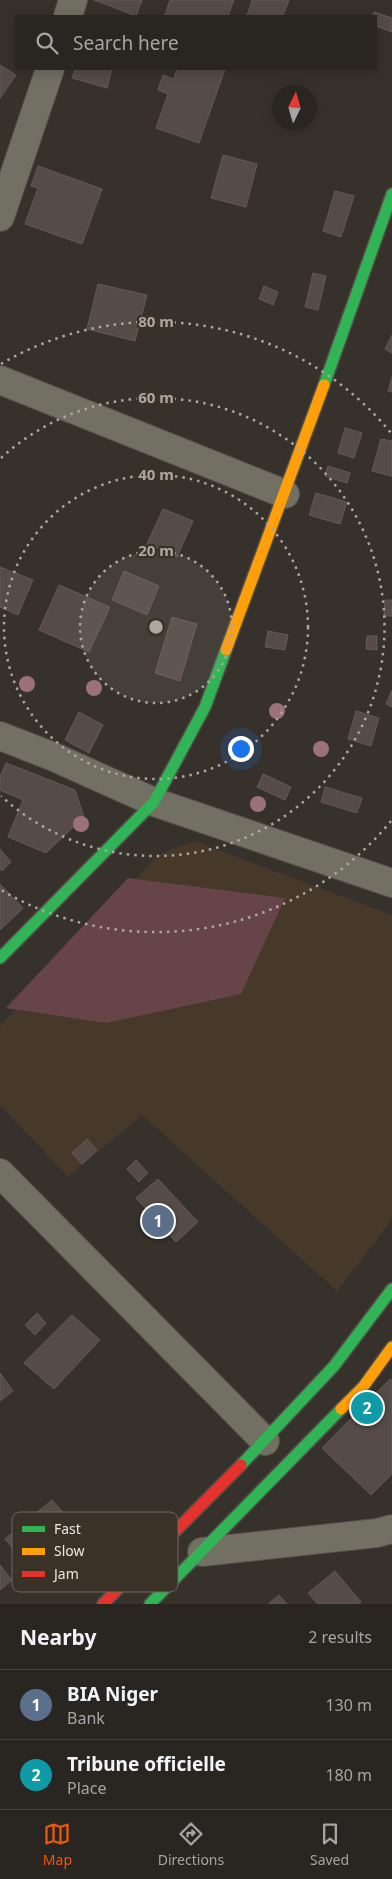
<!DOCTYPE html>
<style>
:root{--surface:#292521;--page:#312d2a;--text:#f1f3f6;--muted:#a5a5a5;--line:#45423f;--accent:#ea580c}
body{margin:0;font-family:"Noto Sans",sans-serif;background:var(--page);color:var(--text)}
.compass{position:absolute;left:272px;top:85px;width:45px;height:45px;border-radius:50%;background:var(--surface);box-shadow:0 2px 12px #0003;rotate:5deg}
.you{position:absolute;left:240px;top:748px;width:18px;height:18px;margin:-12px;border:4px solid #fff;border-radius:50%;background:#1a73e8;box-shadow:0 0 0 8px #1a73e833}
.badge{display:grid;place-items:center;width:32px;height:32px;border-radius:50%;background:var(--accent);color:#fff;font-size:16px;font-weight:700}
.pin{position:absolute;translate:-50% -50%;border:2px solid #fff;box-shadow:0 1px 5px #0006}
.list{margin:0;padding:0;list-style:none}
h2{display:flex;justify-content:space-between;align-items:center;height:65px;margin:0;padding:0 20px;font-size:21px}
h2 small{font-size:16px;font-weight:400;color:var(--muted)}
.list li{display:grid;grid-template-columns:32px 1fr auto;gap:15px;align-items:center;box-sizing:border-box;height:70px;padding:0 20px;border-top:1px solid var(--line)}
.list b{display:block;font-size:19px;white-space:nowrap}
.list p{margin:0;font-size:16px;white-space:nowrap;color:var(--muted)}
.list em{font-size:16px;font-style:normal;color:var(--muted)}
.icon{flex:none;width:28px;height:28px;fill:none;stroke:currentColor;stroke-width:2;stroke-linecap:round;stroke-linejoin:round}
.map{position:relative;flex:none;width:392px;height:1604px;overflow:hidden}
.search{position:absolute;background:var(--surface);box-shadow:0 2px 12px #0003;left:15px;right:15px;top:15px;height:55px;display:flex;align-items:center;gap:12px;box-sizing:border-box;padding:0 18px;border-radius:0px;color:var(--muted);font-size:19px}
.sheet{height:205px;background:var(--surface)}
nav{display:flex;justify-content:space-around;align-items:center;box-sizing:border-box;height:70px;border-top:1px solid var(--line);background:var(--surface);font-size:14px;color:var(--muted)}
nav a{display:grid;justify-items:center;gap:2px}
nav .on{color:var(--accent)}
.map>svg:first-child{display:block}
.built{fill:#46392a}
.green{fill:#664448}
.building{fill:#564b47;stroke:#615b57}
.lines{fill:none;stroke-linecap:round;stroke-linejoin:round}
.street-casing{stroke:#534e49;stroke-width:30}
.fast-casing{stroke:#534e49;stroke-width:14}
.slow-casing{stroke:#534e49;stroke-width:14}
.jam-casing{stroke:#534e49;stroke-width:14}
.street{stroke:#726f63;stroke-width:28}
.fast{stroke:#30b455;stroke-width:11}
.slow{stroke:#ff9f0a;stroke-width:11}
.jam{stroke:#e5322d;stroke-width:11}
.tree{fill:#9d7276}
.ring{fill:none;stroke:#ada7a0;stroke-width:2.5;stroke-dasharray:2.5 5}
.key{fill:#3b3227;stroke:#70685e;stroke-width:1}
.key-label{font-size:14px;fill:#ece6df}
.centre{fill:#ada7a0;stroke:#3b3227;stroke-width:2.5}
.ring-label{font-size:15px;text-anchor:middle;font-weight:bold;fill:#ada7a0;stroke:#3b3227;stroke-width:4.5;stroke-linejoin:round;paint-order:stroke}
</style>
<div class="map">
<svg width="392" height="1604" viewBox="0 0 392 1604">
<rect width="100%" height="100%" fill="#37312c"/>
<polygon class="built" points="194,841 392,915 392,1217 388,1225 337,1291 142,1115 68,1177 0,1105 0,1026 159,854"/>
<polygon class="green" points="128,878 285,898 241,994 106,1023 6,1008"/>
<g class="building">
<polygon points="94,0 142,0 136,16"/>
<polygon points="170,0 234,0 228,16 169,16 165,15"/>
<polygon points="252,0 289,0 283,16 247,16"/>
<polygon points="374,12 392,18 392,32 376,26 376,16 373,16"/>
<polygon points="0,65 16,75 0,98"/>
<polygon points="75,69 112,69 107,88 72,78"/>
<polygon points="177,69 225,69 199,143 156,128 168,94 158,90 163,75 174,79"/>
<polygon points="223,155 257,164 246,207 211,198"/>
<polygon points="38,166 102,189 82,244 25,224 38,188 31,186"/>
<polygon points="335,191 354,196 341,237 323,231"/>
<polygon points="313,273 326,276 318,310 305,307"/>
<polygon points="98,284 147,295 135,341 87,329"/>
<polygon points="264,286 278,292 273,305 259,299"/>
<polygon points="392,335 392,353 385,349"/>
<polygon points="392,377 392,392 388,391"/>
<polygon points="345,428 362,433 354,458 338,453"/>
<polygon points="381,439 392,441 392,476 372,471"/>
<polygon points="328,466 350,473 347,483 325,476"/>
<polygon points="316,493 347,502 340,524 309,515"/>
<polygon points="163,509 193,521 177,557 147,544"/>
<polygon points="0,567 33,580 18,615 0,607"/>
<polygon points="124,571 159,586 147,615 112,600"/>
<polygon points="59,585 110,607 89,652 39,630"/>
<polygon points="385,600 392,600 392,616 384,616"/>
<polygon points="172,617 197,624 180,681 155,673"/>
<polygon points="268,631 288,635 285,650 265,647"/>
<polygon points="367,636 377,636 377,650 366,649"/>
<polygon points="392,690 392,707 386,704"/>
<polygon points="356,711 379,718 371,746 348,739"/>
<polygon points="79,712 103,725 89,753 65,740"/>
<polygon points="6,763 75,790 84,817 46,853 8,837 23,800 0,790 0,777"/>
<polygon points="263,774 291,787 285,800 257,787"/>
<polygon points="325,787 362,798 357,813 321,802"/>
<polygon points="0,849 11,862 2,871 0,869"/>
<polygon points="0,884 23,908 0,930"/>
<polygon points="87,1139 97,1150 82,1164 72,1153"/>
<polygon points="136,1160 148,1173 139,1182 127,1169"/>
<polygon points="158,1179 198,1222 176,1242 136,1198"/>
<polygon points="37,1313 46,1323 35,1335 25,1325"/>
<polygon points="72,1315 100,1340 54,1389 24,1363"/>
<polygon points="0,1373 13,1391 0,1401"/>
<polygon points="390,1379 392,1380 392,1474 371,1495 322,1448"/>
<polygon points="52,1500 76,1527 28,1567 5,1539"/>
<polygon points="0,1565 12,1580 0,1590"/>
<polygon points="335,1571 361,1602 359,1604 318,1604 308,1593"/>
<polygon points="279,1595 287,1604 268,1604"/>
</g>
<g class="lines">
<defs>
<g id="street">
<polyline points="68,16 73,0"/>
<polyline points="0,217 50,69"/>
<polyline points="0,380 285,494"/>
<polyline points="0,736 54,757 154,802 392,883"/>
<polyline points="0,1173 265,1441"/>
<polyline points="202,1552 377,1533 392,1529"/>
</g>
<g id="fast">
<polyline points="324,385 392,194"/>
<polyline points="0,958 154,802 205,707 226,650"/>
<polyline points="241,1465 334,1366 392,1289"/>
<polyline points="150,1604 341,1409"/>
</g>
<g id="slow">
<polyline points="226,650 324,385"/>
<polyline points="341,1409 363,1387 392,1347"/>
</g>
<polyline id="jam" points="103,1604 241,1465"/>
</defs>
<use href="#street" class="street-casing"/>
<use href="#fast" class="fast-casing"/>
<use href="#slow" class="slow-casing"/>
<use href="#jam" class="jam-casing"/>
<use href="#street" class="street"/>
<use href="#fast" class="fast"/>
<use href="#slow" class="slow"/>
<use href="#jam" class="jam"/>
</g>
<g class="tree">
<circle cx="27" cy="684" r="8"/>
<circle cx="94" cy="688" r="8"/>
<circle cx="277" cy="711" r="8"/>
<circle cx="321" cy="749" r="8"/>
<circle cx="258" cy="804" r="8"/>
<circle cx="81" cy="824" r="8"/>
</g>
<circle cx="156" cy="627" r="76" fill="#ada7a0" fill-opacity=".12"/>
<g class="ring">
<circle cx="156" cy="627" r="76"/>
<circle cx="156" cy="627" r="152"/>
<path d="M1 458A229 229 0 1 1 1 796"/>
<path d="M391 821A305 305 0 0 1 1 890M1 364A305 305 0 0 1 391 433"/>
</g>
<rect x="12" y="1512" width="166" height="80" rx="8" class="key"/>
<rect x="22" y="1526" width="23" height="6" fill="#30b455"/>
<rect x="22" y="1548" width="23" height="7" fill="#ff9f0a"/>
<rect x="22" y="1571" width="23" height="6" fill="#e5322d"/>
<g class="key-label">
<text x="54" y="1534">Fast</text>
<text x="54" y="1556">Slow</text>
<text x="54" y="1579">Jam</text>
</g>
<circle cx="156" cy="627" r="8" class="centre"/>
<g class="ring-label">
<text x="156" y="327">80 m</text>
<text x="156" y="403">60 m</text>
<text x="156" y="480">40 m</text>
<text x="156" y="556">20 m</text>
</g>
</svg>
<svg class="compass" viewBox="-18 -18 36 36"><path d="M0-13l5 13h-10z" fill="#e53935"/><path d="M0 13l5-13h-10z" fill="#a5a5a5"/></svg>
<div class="you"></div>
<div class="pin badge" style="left:158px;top:1221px;background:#5c6f8a">1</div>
<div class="pin badge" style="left:367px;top:1408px;background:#0f9aa8">2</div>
<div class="search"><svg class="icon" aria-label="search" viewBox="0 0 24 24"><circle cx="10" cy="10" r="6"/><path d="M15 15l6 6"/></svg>Search here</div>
</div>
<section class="sheet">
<h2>Nearby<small>2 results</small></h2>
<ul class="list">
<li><span class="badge" style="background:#5c6f8a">1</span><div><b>BIA Niger</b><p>Bank</p></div><em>130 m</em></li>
<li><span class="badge" style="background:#0f9aa8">2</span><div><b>Tribune officielle</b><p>Place</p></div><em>180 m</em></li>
</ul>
</section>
<nav>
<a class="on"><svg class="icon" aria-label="map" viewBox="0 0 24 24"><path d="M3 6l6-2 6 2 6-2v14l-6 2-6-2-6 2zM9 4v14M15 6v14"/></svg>Map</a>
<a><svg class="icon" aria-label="directions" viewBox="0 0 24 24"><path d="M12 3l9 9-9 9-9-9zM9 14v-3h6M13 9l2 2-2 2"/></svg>Directions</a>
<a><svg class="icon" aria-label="saved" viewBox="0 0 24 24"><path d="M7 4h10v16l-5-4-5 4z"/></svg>Saved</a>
</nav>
